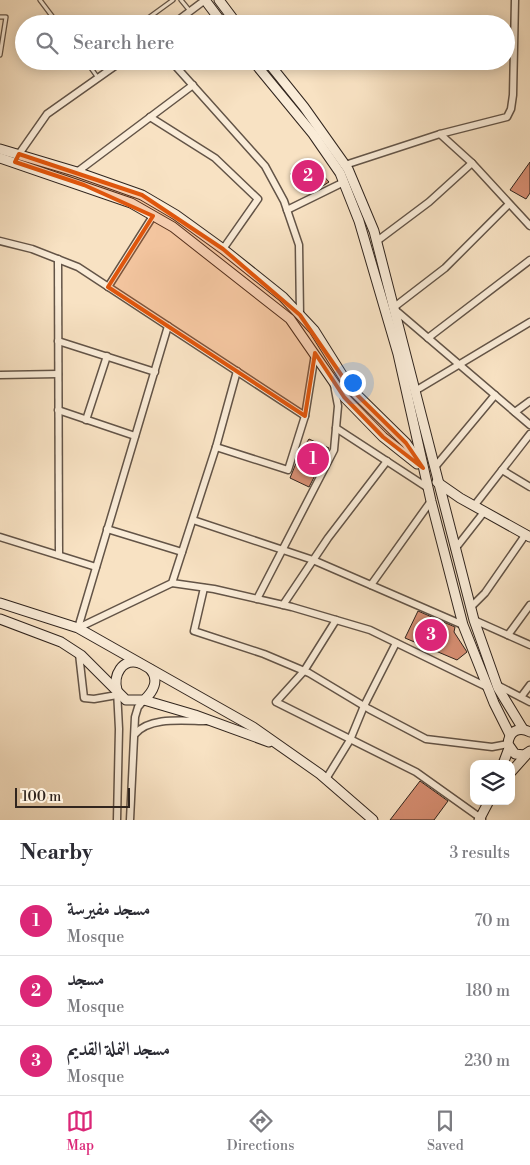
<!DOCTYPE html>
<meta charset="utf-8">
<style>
:root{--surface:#fff;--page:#f7f7f7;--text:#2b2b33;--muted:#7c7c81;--line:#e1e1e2;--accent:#db2777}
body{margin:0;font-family:"Libre Bodoni",Amiri,serif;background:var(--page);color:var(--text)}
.controls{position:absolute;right:15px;bottom:15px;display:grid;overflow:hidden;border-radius:10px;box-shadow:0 2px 12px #0003}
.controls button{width:45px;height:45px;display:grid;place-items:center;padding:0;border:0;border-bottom:1px solid var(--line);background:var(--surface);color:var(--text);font:25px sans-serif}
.scale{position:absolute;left:15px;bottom:12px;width:115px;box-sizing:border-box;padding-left:5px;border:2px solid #31251e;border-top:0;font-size:14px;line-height:18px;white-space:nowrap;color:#31251e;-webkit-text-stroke:4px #faecd8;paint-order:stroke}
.you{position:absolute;left:352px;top:382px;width:18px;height:18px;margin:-12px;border:4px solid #fff;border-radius:50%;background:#1a73e8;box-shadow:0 0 0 8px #1a73e833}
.badge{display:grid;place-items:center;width:32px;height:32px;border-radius:50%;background:var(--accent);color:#fff;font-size:16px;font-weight:700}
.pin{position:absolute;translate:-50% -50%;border:2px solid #fff;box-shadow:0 1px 5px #0006}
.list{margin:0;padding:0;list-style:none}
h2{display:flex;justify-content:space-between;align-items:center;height:65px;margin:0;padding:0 20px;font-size:21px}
h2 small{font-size:16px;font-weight:400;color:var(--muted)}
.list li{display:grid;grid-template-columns:32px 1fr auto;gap:15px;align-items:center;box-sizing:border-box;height:70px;padding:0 20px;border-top:1px solid var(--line)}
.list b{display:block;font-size:19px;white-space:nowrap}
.list p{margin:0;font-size:16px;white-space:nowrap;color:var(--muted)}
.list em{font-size:16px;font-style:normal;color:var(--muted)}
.icon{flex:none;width:28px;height:28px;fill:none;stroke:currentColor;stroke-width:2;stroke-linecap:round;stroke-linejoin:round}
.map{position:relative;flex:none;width:530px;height:820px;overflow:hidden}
.search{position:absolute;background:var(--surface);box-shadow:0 2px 12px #0003;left:15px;right:15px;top:15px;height:55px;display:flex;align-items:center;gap:12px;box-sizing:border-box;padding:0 18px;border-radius:28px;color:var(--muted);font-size:19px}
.sheet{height:275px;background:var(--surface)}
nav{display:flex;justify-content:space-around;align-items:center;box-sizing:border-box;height:70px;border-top:1px solid var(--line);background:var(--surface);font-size:14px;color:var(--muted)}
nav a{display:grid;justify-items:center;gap:2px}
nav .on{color:var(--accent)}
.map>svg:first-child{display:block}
.building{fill:#d68e72;stroke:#31251e}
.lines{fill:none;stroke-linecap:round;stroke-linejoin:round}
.lane-casing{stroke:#635447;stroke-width:5.5}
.street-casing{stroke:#635447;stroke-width:9}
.secondary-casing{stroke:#31251e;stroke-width:11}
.lane{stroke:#faecd8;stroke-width:3}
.street{stroke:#faecd8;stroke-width:6}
.secondary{stroke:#faecd8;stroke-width:9}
.marked{fill:#df560d;fill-opacity:0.2;stroke:#df560d;stroke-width:4;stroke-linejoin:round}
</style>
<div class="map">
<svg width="530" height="820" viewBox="0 0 530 820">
<rect width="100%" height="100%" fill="#f8e2c3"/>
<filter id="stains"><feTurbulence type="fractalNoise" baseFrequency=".004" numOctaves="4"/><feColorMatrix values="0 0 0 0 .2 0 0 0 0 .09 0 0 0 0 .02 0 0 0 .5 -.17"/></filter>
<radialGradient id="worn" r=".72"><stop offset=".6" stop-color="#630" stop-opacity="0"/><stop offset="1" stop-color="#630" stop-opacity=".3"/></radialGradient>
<g class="building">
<polygon points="311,162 329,182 313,192 290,174 301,166"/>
<polygon points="530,162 530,193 526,199 510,190"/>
<polygon points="309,439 329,448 309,487 290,478 301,451"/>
<polygon points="418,611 455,627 454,632 467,652 457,660 405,638"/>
<polygon points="420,781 448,801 434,820 390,820"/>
</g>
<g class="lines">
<defs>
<g id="lane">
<polyline points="40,0 58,24"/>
<polyline points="181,0 190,11"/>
<polyline points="0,17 6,17 0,55"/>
<polyline points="140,24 173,0"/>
<polyline points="86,61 98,78"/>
</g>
<g id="street">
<polyline points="173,24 205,0"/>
<polyline points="171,61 265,166 284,201 299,245 300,315"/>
<polyline points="150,117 215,158 258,199 223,249"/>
<polyline points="440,134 472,163 530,226"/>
<polyline points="19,154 47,114 122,61"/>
<polyline points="345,165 440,134 507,117 511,109 513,95 515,0"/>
<polyline points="77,172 193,85"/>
<polyline points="509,204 445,268 393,308 530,425"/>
<polyline points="287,210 344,182"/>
<polyline points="0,241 32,249 78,267 305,416"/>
<polyline points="377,241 429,202 472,163"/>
<polyline points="58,259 59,555"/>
<polyline points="108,287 153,216"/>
<polyline points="428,338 530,260"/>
<polyline points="58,341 155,372"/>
<polyline points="0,375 58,374"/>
<polyline points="415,391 530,322"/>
<polyline points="58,410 135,436"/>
<polyline points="515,412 530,401"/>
<polyline points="86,420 107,356"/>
<polyline points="336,428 428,488"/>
<polyline points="216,447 288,470 305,416 315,354"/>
<polyline points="435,467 495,395"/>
<polyline points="502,470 530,487"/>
<polyline points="474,506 530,434"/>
<polyline points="193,520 313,560 463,625"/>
<polyline points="107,529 182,552"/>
<polyline points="0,537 96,567"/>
<polyline points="455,549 484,512"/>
<polyline points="172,583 214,589 292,607 370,630 487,687"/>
<polyline points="371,585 431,501"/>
<polyline points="204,588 194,631 264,654 309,673 369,709 426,739 492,747 508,744"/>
<polyline points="257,599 334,450 338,406 334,385"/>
<polyline points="283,605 328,538 387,461"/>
<polyline points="471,607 485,593 526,534"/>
<polyline points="336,620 304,671 276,702 416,772 482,819"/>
<polyline points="474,620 530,645"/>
<polyline points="78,628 172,583 216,447 237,371"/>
<polyline points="78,628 168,326"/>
<polyline points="508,635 530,605"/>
<polyline points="79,654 84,698 94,699 117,695"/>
<polyline points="497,685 530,702"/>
<polyline points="117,690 119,729 117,820"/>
<polyline points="521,697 530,685"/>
<path d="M135 734C150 716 185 721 207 721"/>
<polyline points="326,779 350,740 364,706 396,643"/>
<polyline points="130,820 135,717 138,707 144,700"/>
</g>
<g id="secondary">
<polyline points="205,0 223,24"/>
<polyline points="219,0 237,24"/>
<polyline points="253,61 313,134 340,173 359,221 398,354 431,501 463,625 494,703 510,735"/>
<polyline points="267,61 304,107 348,169 374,231 474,620 498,688 523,729"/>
<polyline points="0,149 77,172 142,195 176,215 223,249 283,297 314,330 351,389 406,443 420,463"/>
<polyline points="0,158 131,203 173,227 290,319 344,397 383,437 417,464"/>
<polyline points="437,482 460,498 530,537"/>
<polyline points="0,603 78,628 253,727 320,774 373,820"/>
<path d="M0 619 61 642 81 655 126 700H144C153 692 160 680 150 669"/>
<path d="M117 690C113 675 122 658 139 663"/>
<polyline points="144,700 195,715 269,742"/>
<path d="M530 732C519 726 509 731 508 744L515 754 524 755 530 751"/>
<polyline points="503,764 509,748"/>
<polyline points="511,772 528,753"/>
<polyline points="479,820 489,801"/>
</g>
</defs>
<use href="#lane" class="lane-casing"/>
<use href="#street" class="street-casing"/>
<use href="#secondary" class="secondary-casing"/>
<use href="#lane" class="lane"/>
<use href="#street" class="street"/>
<use href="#secondary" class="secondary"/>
</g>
<path class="marked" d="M19 154 142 195 223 249 300 315 351 389 406 443 423 468 383 437 344 397 315 353 305 416 108 287 153 216 84 185 15 162Z"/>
<rect width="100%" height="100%" filter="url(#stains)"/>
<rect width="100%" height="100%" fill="url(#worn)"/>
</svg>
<div class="controls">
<button><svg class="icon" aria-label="layers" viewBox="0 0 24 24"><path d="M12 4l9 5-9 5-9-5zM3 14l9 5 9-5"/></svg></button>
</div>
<div class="scale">100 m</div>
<div class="you"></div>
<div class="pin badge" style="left:313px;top:459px">1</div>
<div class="pin badge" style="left:308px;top:176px">2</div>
<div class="pin badge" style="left:431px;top:635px">3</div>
<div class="search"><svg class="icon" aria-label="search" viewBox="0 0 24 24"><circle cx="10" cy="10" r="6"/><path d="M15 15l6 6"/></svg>Search here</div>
</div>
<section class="sheet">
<h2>Nearby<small>3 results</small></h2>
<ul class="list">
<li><span class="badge">1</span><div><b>مسجد مفيرسة</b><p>Mosque</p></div><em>70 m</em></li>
<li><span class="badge">2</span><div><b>مسجد</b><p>Mosque</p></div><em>180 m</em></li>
<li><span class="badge">3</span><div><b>مسجد النملة القديم</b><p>Mosque</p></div><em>230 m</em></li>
</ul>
</section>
<nav>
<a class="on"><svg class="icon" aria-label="map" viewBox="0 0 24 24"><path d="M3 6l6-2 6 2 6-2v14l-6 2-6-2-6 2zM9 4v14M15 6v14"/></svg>Map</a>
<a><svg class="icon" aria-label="directions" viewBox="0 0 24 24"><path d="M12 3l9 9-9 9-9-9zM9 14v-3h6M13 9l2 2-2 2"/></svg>Directions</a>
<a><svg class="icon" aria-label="saved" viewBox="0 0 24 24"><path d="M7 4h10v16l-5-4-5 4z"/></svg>Saved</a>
</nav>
